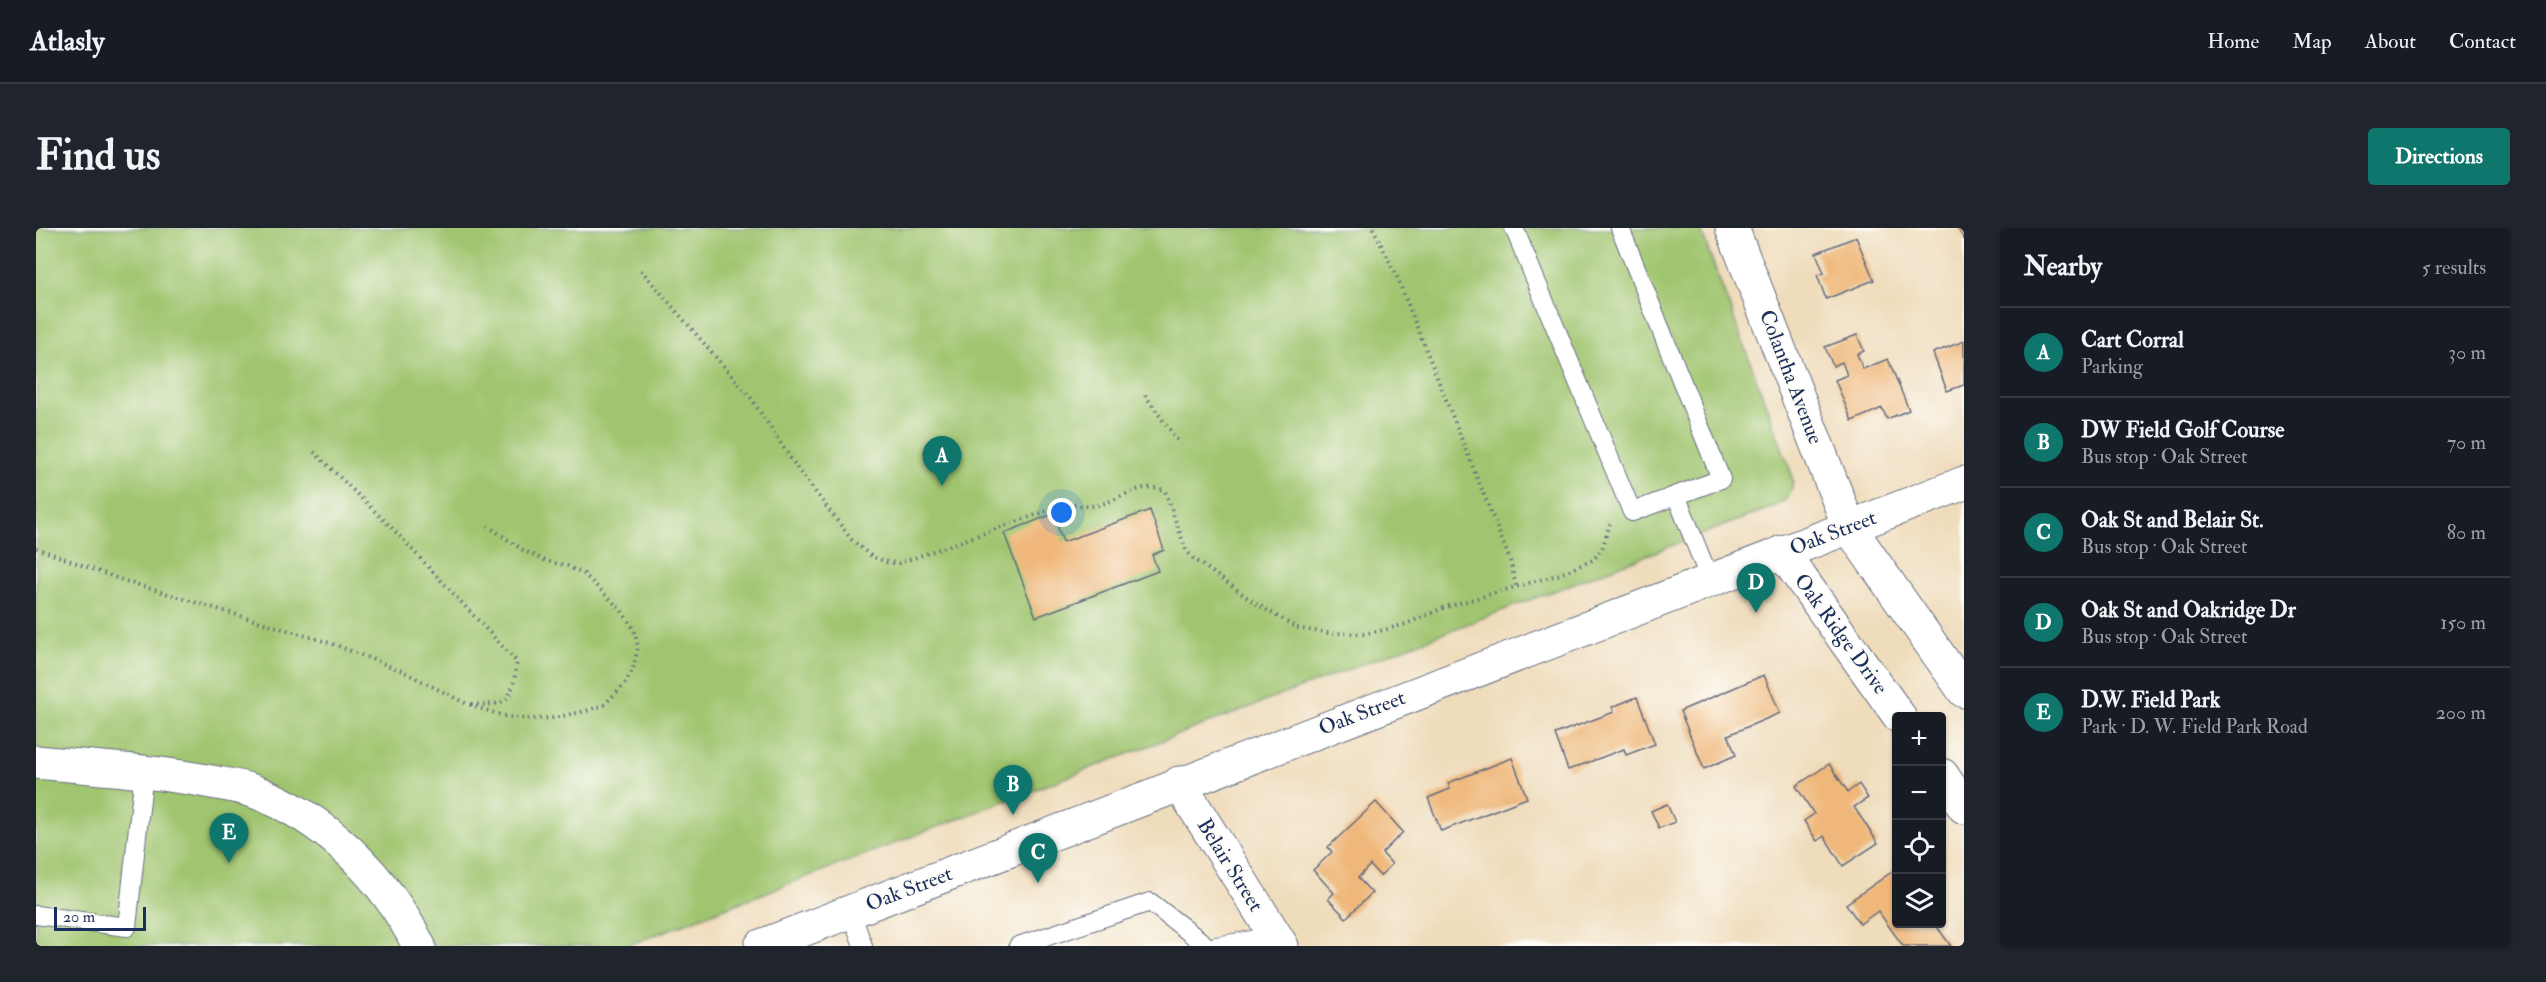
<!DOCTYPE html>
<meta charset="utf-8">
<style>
:root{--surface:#171b24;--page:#20242c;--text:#f1f3f6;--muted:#9ea1a6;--line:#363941;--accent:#0f766e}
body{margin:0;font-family:"IM FELL Double Pica",serif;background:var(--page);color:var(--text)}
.controls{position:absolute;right:18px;bottom:18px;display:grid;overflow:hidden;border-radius:6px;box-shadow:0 2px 4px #0004}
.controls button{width:54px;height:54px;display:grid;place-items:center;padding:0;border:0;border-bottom:2px solid var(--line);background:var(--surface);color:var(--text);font:30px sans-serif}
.scale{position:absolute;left:18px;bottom:15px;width:92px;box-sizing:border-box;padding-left:6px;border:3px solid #1b2f5e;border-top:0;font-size:16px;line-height:21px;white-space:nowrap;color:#1b2f5e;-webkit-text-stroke:4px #fdfcf7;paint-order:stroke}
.you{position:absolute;left:1026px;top:285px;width:21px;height:21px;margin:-15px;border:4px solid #fff;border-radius:50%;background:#1a73e8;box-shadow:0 0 0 9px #1a73e833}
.badge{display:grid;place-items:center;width:39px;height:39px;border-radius:50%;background:var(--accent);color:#fff;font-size:20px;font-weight:700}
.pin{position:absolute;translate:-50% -50px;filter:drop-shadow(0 2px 3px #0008)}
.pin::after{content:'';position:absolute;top:32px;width:21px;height:18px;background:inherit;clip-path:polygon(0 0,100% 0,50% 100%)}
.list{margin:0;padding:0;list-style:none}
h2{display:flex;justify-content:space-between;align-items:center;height:78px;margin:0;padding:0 24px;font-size:26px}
h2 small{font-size:20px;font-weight:400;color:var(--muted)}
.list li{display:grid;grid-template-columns:39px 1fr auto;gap:18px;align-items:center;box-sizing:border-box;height:90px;padding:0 24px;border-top:2px solid var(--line)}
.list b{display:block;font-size:22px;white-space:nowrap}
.list p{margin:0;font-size:20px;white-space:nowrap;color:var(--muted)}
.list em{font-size:20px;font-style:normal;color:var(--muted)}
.icon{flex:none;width:33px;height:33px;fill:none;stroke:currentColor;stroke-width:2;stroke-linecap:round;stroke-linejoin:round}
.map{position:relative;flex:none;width:1928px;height:718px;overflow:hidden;border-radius:6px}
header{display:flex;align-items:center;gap:36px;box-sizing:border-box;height:84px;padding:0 30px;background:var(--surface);border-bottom:2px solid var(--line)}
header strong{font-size:28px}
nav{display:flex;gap:33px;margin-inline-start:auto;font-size:21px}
.intro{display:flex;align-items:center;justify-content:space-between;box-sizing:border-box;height:144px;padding:0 36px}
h1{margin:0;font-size:42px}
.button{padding:15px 27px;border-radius:6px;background:var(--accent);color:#fff;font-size:21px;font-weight:700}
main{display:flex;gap:36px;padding:0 36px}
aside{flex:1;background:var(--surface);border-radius:6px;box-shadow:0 2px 4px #0004}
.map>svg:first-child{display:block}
.green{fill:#a0c570;stroke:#5e7a67;stroke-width:1.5}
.building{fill:#efb87a}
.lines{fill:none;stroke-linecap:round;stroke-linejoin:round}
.lane-casing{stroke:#656c7f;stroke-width:20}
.street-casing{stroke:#656c7f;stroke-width:35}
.secondary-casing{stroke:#656c7f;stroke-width:35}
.path{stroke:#656c7f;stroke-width:4;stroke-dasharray:1.5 4.5;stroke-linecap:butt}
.lane{stroke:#fff;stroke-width:18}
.street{stroke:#fff;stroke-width:33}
.secondary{stroke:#fff;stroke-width:33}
.labels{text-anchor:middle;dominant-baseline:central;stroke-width:4.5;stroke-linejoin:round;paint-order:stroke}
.street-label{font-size:21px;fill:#1b2f5e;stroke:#fdfcf7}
</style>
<header>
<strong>Atlasly</strong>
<nav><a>Home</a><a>Map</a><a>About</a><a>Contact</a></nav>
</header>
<div class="intro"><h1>Find us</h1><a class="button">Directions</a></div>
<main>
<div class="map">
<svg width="1928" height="718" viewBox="0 0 1928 718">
<rect width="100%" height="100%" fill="#fdfcf7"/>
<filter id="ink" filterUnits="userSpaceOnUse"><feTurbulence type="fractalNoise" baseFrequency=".0167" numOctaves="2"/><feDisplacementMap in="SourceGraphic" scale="12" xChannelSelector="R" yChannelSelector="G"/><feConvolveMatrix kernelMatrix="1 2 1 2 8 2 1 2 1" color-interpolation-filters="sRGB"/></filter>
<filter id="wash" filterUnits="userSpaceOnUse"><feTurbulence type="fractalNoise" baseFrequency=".008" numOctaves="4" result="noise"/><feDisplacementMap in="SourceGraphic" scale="24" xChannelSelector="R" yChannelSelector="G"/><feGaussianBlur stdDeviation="1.35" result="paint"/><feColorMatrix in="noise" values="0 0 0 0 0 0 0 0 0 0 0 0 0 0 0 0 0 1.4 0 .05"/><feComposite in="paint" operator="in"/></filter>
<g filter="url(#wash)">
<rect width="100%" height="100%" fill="#efdcbb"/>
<path class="green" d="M0 0H1664L1755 244C1760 260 1753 273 1737 279L590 718H0Z"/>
<g id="blocks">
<g class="building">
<polygon points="1922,0 1928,0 1928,12"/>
<polygon points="1820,9 1838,52 1790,71 1781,47 1788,45 1780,25"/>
<polygon points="1821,107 1828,123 1821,126 1827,141 1852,131 1873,182 1851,191 1846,180 1816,193 1799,152 1811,147 1806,134 1797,138 1789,119"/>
<polygon points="1928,113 1928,157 1911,163 1897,125"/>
<polygon points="1114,282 1128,322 1116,327 1122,343 1000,389 968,305 1017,286 1027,314"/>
<polygon points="1728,447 1744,485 1692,507 1700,527 1668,541 1644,483"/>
<polygon points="1601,469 1619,516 1590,527 1588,521 1532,542 1519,506 1578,484 1576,479"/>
<polygon points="1476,530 1491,570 1405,603 1392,570 1414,561 1412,555"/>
<polygon points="1793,536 1812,564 1823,556 1832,570 1818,579 1842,615 1807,638 1788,608 1781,613 1768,593 1778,586 1760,558"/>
<polygon points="1340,574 1367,604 1346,625 1356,636 1344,648 1334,637 1322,650 1336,665 1310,690 1292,671 1298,665 1277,642 1296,624 1292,619"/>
<polygon points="1631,576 1639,594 1623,600 1615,583"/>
<polygon points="1860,641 1860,696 1899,696 1915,718 1867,718 1842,683 1824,696 1810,676"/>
</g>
</g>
</g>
<g filter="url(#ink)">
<use href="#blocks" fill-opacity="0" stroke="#656c7f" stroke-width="1.5"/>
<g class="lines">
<defs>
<g id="lane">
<polyline points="1478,0 1596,284 1685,251 1584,0"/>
<polyline points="1640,267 1674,352"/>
<polyline points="815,684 827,718"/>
<polyline points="0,687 91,699 108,544"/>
<polyline points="982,718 1114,674 1171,718"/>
<polyline points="1180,718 1240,708"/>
</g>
<g id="street">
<polyline points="1696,0 1813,299 1928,463"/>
<polyline points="1746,324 1863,488"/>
<path d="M0 534C61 540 121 543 181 555 193 557 206 559 217 563 289 589 349 649 383 718"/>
<polyline points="1906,547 1928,579"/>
</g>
<g id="secondary">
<polyline points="1143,555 1246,718"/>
<polyline points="725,718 1928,255"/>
</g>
</defs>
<use href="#lane" class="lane-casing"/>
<use href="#street" class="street-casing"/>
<use href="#secondary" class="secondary-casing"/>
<g class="path">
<polyline points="1337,0 1361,49 1474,332 1480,358"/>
<path d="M605 42 715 170 761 240 816 312 835 328 850 334 863 335 872 332 1031 276C1039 276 1048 279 1055 278 1080 277 1104 250 1129 263L1150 322 1157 330 1219 375 1261 400 1292 405 1327 406 1348 402 1370 396 1407 380 1524 346 1557 332 1566 321 1574 296"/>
<polyline points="1109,167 1144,216"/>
<path d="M278 224 357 301 481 434C475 471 476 479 435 476"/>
<polyline points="0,320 86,352 297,416 366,443 431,476 471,489 496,491 517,490 550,483 568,477 589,456 597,441 602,419 598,401 585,382 548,346 531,338 510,333 487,322 452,298"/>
</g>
<use href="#lane" class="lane"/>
<use href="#street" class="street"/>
<use href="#secondary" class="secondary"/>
</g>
</g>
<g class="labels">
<g class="street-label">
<text transform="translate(1755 149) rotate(69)">Colantha Avenue</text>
<text transform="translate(1797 305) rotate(-21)">Oak Street</text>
<text transform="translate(1805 406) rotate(54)">Oak Ridge Drive</text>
<text transform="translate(1326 485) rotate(-21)">Oak Street</text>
<text transform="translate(1194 637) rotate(58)">Belair Street</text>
<text transform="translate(873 661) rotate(-21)">Oak Street</text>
</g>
</g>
</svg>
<div class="controls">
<button>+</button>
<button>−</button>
<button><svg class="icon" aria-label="locate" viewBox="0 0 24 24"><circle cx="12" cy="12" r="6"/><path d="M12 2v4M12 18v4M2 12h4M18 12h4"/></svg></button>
<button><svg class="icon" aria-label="layers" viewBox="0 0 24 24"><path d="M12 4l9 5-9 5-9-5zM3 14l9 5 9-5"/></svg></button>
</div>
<div class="scale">20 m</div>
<div class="you"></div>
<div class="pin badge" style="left:906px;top:258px">A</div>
<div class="pin badge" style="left:977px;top:587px">B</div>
<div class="pin badge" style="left:1002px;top:655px">C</div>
<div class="pin badge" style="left:1720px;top:385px">D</div>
<div class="pin badge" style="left:193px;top:635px">E</div>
</div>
<aside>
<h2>Nearby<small>5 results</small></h2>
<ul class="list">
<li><span class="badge">A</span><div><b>Cart Corral</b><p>Parking</p></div><em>30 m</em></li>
<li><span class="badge">B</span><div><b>DW Field Golf Course</b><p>Bus stop · Oak Street</p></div><em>70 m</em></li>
<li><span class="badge">C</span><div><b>Oak St and Belair St.</b><p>Bus stop · Oak Street</p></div><em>80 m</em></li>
<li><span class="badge">D</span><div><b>Oak St and Oakridge Dr</b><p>Bus stop · Oak Street</p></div><em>150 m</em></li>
<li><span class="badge">E</span><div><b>D.W. Field Park</b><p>Park · D. W. Field Park Road</p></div><em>200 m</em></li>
</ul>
</aside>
</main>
